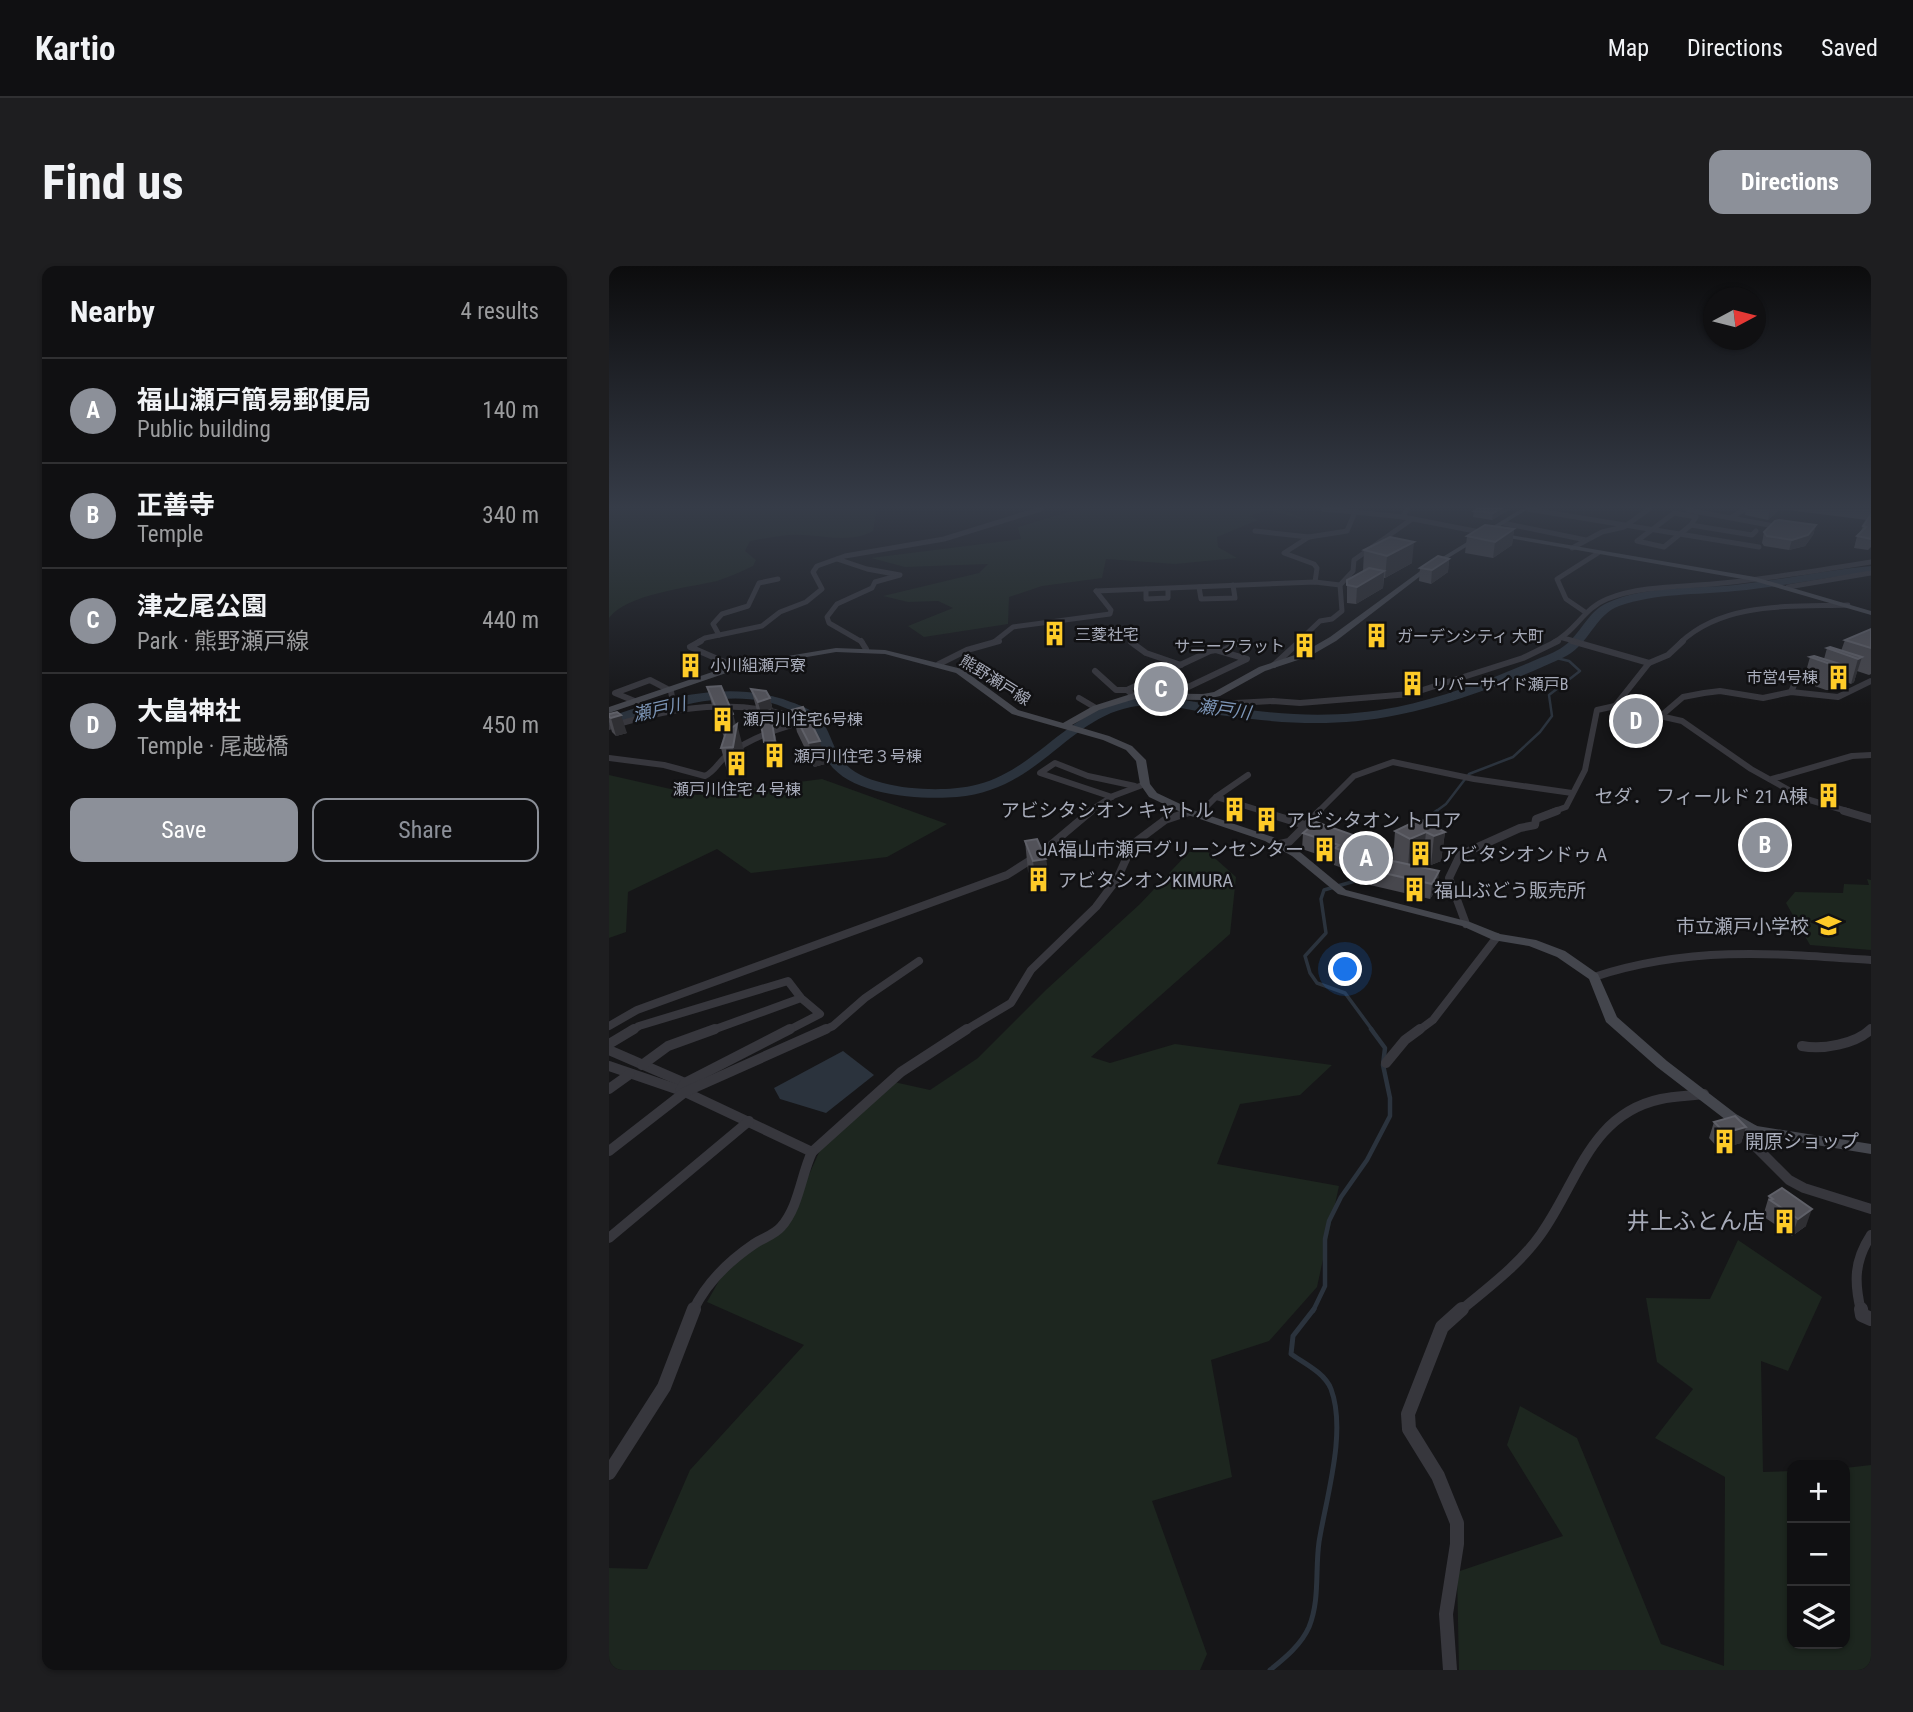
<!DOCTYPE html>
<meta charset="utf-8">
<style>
:root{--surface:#101012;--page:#1e1e20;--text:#f1f3f6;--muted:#9c9d9f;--line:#303032;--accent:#8c9099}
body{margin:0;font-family:"Roboto Condensed","Noto Sans JP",sans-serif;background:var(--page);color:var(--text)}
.controls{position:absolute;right:21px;bottom:21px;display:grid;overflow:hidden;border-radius:14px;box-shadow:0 2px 5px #0004}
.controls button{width:63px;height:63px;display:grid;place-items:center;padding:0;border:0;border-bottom:2px solid var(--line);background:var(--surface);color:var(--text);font:35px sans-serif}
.compass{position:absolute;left:1094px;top:21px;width:63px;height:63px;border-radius:50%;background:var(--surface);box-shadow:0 2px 5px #0004;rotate:83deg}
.you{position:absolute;left:737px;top:704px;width:24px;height:24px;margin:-18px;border:5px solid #fff;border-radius:50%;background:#1a73e8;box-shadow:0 0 0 10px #1a73e833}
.badge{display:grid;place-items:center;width:46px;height:46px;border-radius:50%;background:var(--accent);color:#fff;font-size:23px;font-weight:700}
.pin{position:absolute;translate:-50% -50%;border:4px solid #fff;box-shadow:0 2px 7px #0006}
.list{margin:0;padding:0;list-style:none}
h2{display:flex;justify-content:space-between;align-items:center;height:91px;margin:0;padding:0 28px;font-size:30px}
h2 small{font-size:23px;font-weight:400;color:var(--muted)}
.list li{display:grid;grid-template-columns:46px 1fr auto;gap:21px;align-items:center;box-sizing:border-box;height:105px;padding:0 28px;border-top:2px solid var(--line)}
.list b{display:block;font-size:26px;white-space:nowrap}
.list p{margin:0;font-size:23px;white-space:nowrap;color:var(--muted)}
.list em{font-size:23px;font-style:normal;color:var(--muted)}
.actions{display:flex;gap:14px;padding:21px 28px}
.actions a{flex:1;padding:16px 0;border:2px solid var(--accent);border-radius:14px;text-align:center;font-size:24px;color:var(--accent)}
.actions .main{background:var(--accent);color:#fff}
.icon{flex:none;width:38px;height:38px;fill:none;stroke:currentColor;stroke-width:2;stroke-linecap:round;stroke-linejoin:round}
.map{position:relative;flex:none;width:1262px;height:1404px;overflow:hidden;border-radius:14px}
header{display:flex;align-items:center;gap:42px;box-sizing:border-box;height:98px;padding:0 35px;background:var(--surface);border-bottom:2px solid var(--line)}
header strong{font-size:33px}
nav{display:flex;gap:38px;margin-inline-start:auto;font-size:24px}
.intro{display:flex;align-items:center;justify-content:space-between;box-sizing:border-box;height:168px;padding:0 42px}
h1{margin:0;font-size:49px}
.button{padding:18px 32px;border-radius:14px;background:var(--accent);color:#fff;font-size:24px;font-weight:700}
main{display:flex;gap:42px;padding:0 42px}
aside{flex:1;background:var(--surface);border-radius:14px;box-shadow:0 2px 5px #0004}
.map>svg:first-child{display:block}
.green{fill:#1d261f}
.water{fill:#2b333d}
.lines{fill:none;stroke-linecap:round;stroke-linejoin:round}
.stream-far3{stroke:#2b333d;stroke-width:2.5}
.stream-far2{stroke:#2b333d;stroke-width:3.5}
.stream-far1{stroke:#2b333d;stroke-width:4.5}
.stream{stroke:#2b333d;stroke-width:5}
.river{fill:#2b333d;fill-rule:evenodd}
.street-far4{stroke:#37373d;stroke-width:5}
.street-far3{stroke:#37373d;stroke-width:6}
.street-far2{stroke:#37373d;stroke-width:8}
.street-far1{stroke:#37373d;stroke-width:10}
.street{stroke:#37373d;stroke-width:14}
.secondary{fill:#44464d;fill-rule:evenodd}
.wall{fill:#47474d}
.shaded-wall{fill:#2f2f33}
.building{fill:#525259;stroke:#5f6068;stroke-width:2}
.labels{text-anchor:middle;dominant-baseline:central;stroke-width:5;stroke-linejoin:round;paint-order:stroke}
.far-poi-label{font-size:16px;fill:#a7abb9;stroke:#111113;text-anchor:start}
.far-street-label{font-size:16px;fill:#a7abb9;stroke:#111113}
.far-water-label{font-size:18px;font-style:italic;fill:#7c95b6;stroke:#111113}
.poi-label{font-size:19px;fill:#a7abb9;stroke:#111113;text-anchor:start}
.near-poi-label{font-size:23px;fill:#a7abb9;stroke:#111113;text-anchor:end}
</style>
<header>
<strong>Kartio</strong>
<nav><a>Map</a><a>Directions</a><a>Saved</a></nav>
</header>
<div class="intro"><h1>Find us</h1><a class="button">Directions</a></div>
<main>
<aside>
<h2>Nearby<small>4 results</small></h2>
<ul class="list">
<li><span class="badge">A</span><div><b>福山瀬戸簡易郵便局</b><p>Public building</p></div><em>140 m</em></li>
<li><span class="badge">B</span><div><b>正善寺</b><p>Temple</p></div><em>340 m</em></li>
<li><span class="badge">C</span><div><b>津之尾公園</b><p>Park · 熊野瀬戸線</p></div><em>440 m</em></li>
<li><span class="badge">D</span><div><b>大畠神社</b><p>Temple · 尾越橋</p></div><em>450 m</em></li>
</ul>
<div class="actions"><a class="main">Save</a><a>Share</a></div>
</aside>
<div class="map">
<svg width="1262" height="1404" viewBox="0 0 1262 1404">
<rect width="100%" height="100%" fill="#161618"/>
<g class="green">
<path d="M0 243H268L264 265C240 279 207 267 180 269 167 270 154 273 141 275L136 285 147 294 144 300C132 306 120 311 108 315 78 322 18 328 0 352Z"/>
<polygon points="470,243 671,243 698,254 658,244 641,250 649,254 608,271 609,281 628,292 566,298 497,293 493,312 433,320 400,331 399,358 315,371 299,360 344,342 329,335 299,336 274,330 370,307 379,298 296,301 262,292 412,273 409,261"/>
<polygon points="0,509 88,529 213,513 338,558 278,591 142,607 108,583 19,626 17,666 0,672"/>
<polygon points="580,586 599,586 627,611 621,668 482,791 501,797 566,778 723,799 691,829 631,838 608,898 730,920 708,1021 660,1075 602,1094 623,1211 543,1235 598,1388 591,1404 0,1404 0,1302 38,1303 81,1204 195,1079 98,1036 120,997 180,953 217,871 285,816 321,824 369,792 438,723 531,638"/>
<polygon points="1258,613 1262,614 1262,684 1201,679 1177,637 1186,626 1234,627 1235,618 1260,619"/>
<polygon points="1129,974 1213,1031 1179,1105 1152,1095 1154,1206 1183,1205 1183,1378 1236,1378 1236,1202 1262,1199 1262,1404 850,1404 848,1306 954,1270 898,1179 911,1140 968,1172 1052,1378 1115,1400 1116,1211 1046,1172 1084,1123 1048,1096 1037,1032 1101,1033"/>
</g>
<polygon class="water" points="234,785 265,809 217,847 171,833 165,822"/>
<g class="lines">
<polyline class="stream-far3" points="826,546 837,538 860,508 904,491 931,466 943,450 940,429 971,405 960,395 943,391"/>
<g class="stream-far2">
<polyline points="811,558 828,545"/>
<polyline points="773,594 788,581"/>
<polyline points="764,765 736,727 708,717 701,707 696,690 717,667 712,633 715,624 746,615 764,601"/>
</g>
<polyline class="stream-far1" points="704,1045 716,1020 716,973 720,955 732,931 758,894 781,850 781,832 774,799 776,782 762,763"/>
<path class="stream" d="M661 1404C676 1392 692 1379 700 1361 711 1334 706 1305 710 1276 717 1232 738 1166 722 1123 716 1107 695 1097 682 1088L684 1070 705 1043"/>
<path class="river" d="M1262 300V306C1216 311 1172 321 1126 325 1088 329 1047 327 1010 340 988 348 981 374 962 387 953 393 941 397 931 402 885 422 837 439 788 449 730 461 676 458 618 450 587 446 553 435 522 441 457 454 428 525 348 531 312 534 243 530 220 497 210 483 208 461 193 451 133 412 60 444 0 460V451C55 432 116 415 174 433 184 437 196 440 205 447 220 458 222 479 233 494 255 524 329 527 362 520 422 509 457 447 516 434 551 426 590 438 625 442 681 450 733 452 788 441 835 431 880 414 924 395 935 390 946 387 955 380 972 368 979 345 998 337 1036 319 1085 323 1126 319 1172 314 1217 304 1262 300Z"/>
<g class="street-far4">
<polyline points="714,243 746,246"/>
<polyline points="798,243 794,251 876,267"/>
<polyline points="918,243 1150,281"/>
<polyline points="1079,244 1165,260"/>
<polygon points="1065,247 1087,251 1082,259 1055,281 1028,275"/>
<polyline points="1123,251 1136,243"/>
<polyline points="894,257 977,274"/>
<polyline points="1082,259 1143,269 1147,265"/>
<polyline points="646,265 700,271 675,287 705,298 708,302 706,316"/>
<polyline points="700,271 738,265 746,246 794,251"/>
<polyline points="963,282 993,266 1015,261 1040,243"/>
<polyline points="228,293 258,303 291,309 266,316 263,322 228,338 218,351 220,357 253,376"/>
<polyline points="590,321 592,333 626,332 624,319"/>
<polyline points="1179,321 1262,307"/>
<polyline points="537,323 537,333 559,332 559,323"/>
<polyline points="487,325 706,316 731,319"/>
<polyline points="976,346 957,333 948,313 989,287"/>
<polyline points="110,369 104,358 113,348 139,340 150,317 169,313"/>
<polyline points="954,372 969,376"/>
<polyline points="89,376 96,372 153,360 171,346 197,336 213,323 204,306 208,300 236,290 335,273 432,243"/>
<polyline points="385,376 404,361 501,348 502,344 487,325"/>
<polyline points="689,376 711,355 723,353 733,345 731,319 744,305 745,294 803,253"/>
<path d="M945 376C966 366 975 342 998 333 1033 319 1077 321 1114 317 1164 312 1213 304 1262 296"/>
<path d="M1072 376C1116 335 1183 341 1239 339"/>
</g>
<g class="street-far3">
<polyline points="92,375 81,381 127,401"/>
<polyline points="252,375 257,383"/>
<polyline points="963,375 1040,397"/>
<polyline points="522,376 537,387 572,399"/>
<polyline points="613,385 628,377"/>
<polyline points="330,398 358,384 390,375"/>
<polyline points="665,399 691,375"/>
<polyline points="486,405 507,424 518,424"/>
<polyline points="1182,426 1189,410 1206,402"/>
<polyline points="525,430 518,424 601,385 607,384 638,393 575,423 541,414"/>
<polyline points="594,431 599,436 608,438 664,435 691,437 801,428 914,392 949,375"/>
<polyline points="470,432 487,442"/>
<polyline points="28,436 6,427 41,414 62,425 65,444"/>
<polyline points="1006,440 1073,455 1142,503 1194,532 1241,546"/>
<polyline points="1053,449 1074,431 1095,427 1111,425 1154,432 1182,426 1229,431 1262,415"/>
<path d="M0 461C66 440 129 431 195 454"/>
<path d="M0 492 55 499 96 510C107 505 110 494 120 488 148 467 188 456 222 449"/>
<polyline points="1163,513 1243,490 1262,489"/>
<polyline points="503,531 431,507 446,497 479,510 526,520"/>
<polyline points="607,531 656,546"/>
<polyline points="479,546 504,530 536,518"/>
<polyline points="592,546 607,531 639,509"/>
<polyline points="709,546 745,510 784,496 865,513 963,527"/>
<polyline points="943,546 957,541 976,504 988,444 1006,440 1040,397 1059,389 1074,375"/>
</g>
<g class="street-far2">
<polyline points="651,545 696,559"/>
<polyline points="1235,545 1262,553"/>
<polyline points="590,549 594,545"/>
<polyline points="671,578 680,576 711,545"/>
<polyline points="857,658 840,612 851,589 911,562 926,559 927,553 948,545"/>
<path d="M985 711C1079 680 1165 687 1262 694"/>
<polyline points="0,760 28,744 398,609 431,588 482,545"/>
<polyline points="22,765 30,760 179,715 192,732 211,748 178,765"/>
<polyline points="101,765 192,732"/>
<polyline points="213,765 224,760 256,732 310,695"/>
<polyline points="355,765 402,737 422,704 487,641 508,613 524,578 556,554 580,546"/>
<polyline points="809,765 824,754 888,671"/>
</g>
<g class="street-far1">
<polyline points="0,778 25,763"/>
<path d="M1193 780C1213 784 1247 778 1262 763"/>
<polyline points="0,784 76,817"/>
<polyline points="777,797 796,774 811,763"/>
<polyline points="33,799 59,780 106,763"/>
<polyline points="0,800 76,826 203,886 292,806 358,763"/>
<polyline points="0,823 21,808"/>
<polyline points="71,825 76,817 181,763"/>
<polyline points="1145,864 1144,878 1180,914 1195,922 1262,943"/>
<polyline points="0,885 76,826 217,763"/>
<polyline points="0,972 140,855"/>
<path d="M84 1045C97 1017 120 995 145 978 154 972 165 969 172 961 190 941 192 909 203 886"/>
<path d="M851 1045C880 1021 911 998 932 968 969 916 981 848 1052 833 1066 830 1081 830 1095 828"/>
<path d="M1252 1045C1245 1016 1245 995 1262 969"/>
</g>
<g class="street">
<polyline points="1252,1043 1253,1049 1262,1053"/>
<polyline points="0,1207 55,1121 85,1043"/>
<polyline points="841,1404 837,1348 848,1278 848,1257 829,1210 800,1163 799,1148 833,1061 853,1043"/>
</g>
<g class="secondary">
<polygon points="912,243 919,243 818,305 727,375 701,390 656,405 611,430 594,434 526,433 490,444 463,459 500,470 523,480 537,494 541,518 548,527 584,544 664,571 691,586 737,624 861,656 891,668 927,674 956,685 989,708 1008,751 1058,795 1127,848 1148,860 1262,878 1262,888 1140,868 1117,854 1048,801 997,756 980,713 948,691 920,680 884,674 853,660 729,628 683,590 656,575 576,548 540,531 531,518 527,495 517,484 494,474 403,448 347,407 276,388 227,386 129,403 0,447 0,441 124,399 227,382 276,384 353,403 409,444 454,457 484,440 525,427 594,428 605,426 650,401 695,386 721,371 814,303"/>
<polygon points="890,267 1146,311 1262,345 1262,349 1145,315 888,270 888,268"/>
</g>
</g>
<g class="wall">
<polygon points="868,243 901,243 883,254 864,251 865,245"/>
<polygon points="1137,243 1262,243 1262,281 1259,284 1245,282 1248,270 1252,265 1254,260 1258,254 1171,243 1159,254 1136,249"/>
<polygon points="1207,259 1204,269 1196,280 1180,284 1155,280 1153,277 1155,266"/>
<polygon points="905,263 903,279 884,292 856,287 858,270"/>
<polygon points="755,284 803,297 776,312 775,312 774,322 747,338 738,337 738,314 754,305"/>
<polygon points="840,293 839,306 822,318 810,315 811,302"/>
<polygon points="1262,363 1262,408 1260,409 1248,405 1245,416 1242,418 1230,413 1227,424 1217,424 1194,416 1201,391 1215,393 1218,382 1232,385 1236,374"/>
<polygon points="98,421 127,459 135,485 131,508 119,509 112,482 115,471 105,446"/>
<polygon points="142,423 161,432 167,458 164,459 173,502 161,503 151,453 149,448"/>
<polygon points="183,444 216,498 205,501 188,466"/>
<polygon points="0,448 18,467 7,470 3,466 0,456"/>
<polygon points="786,565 836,566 832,595 822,599 814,595 805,599 829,620 821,633 761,619 762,604 786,595 784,594"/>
<polygon points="694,567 761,575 760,592 744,606 725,599 725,594 693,583"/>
<polygon points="416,575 437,593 440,623 428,625 419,605"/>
<polygon points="1105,856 1137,861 1132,877 1110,883 1100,872"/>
<polygon points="1160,930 1197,960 1183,970 1155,951 1156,949 1155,947"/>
</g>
<g class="shaded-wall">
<polygon points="891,243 901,243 883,254 884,247"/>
<polygon points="1161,243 1171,243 1159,254"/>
<polygon points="1207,259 1204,269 1196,280 1180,284 1183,274"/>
<polygon points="905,263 903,279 884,292 886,276"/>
<polygon points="805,276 803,297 776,312 778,290"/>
<polygon points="840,293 839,306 822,318 823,304"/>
<polygon points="775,305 774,322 747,338 748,321"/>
<polygon points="1253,391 1245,416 1242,418 1249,393"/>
<polygon points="161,432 167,458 164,459 173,502 161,503 155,476 166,475 164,459 159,461 155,446 158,461 156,462 149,436"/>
<polygon points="124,448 128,462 128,458 135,485 131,508 124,481 119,481 112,454"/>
<polygon points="12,449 18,467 7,470 2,452"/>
<polygon points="211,475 216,498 205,501 200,477"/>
<polygon points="817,566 814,595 799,602 801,573"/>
<polygon points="836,566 832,595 822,599 825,570"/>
<polygon points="761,575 760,592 744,606 745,589"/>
<polygon points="437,593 440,623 428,625 424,595"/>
<polygon points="830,605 829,620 821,633 823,618"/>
<polygon points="1137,861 1132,877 1110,883 1116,867"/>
<polygon points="1203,943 1197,960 1183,970 1189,953"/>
</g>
<g class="building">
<polygon points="868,243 891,243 884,247 865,245"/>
<polygon points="1262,248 1262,273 1248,270 1257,261 1254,260"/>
<polygon points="1170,254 1207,259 1199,269 1183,274 1158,270 1155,266 1166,255"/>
<polygon points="876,259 905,263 886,276 858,270"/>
<polygon points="781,271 805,276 778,290 755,284"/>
<polygon points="829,290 840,293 823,304 811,302"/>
<polygon points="760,302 775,305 748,321 738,319 738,314"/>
<polygon points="1262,363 1262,382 1236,374"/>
<polygon points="1221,381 1253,391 1249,393 1218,382"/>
<polygon points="1205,390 1234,399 1224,399 1201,391"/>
<polygon points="112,420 124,448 112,454 98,421"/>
<polygon points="142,423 157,425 161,432 149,436"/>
<polygon points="194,441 211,475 200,477 183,444"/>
<polygon points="161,444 166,475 155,476 151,452 157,451 155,446"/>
<polygon points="8,446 12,449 2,452 0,451 0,448"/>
<polygon points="128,458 124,481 112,482 117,466"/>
<polygon points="811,553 836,566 825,570 817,566 801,573 786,565"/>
<polygon points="707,556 761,575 745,589 726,582 730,579 694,567"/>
<polygon points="428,573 437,593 424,595 416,575"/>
<polygon points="770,592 830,605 823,618 762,604"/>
<polygon points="1126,850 1137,861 1116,867 1105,856"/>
<polygon points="1173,922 1203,943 1189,953 1161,934 1164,933 1160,930"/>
</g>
<linearGradient id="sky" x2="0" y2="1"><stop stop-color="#0c0c0d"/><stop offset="0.55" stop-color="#363c48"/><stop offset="1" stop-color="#363c48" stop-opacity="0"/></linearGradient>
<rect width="1262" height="439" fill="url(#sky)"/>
<defs>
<symbol id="building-bare" viewBox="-9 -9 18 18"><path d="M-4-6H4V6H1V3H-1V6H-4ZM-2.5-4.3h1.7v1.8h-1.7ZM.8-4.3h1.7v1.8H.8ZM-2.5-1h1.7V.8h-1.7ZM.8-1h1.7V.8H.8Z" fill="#fecb28" stroke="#111113" stroke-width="2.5" paint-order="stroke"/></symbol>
<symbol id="school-bare" viewBox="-9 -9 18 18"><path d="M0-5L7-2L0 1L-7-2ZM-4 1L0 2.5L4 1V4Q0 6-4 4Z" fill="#fecb28" stroke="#111113" stroke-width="2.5" paint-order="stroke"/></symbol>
</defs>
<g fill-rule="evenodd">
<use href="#building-bare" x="428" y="350" width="35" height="35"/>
<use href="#building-bare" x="750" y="352" width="35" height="35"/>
<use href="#building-bare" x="678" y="362" width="35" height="35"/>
<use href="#building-bare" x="64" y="382" width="35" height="35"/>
<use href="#building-bare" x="1212" y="394" width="35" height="35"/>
<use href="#building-bare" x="786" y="400" width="35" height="35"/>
<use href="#building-bare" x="96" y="436" width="35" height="35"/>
<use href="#building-bare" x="148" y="472" width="35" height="35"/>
<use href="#building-bare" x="110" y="480" width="35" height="35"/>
<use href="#building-bare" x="1202" y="512" width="35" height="35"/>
<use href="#building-bare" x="608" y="526" width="35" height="35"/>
<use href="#building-bare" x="640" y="536" width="35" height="35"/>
<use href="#building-bare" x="698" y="566" width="35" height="35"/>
<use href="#building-bare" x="794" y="570" width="35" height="35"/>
<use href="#building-bare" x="412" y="596" width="35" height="35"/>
<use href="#building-bare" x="788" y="606" width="35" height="35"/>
<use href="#school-bare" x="1202" y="642" width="35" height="35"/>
<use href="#building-bare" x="1098" y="858" width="35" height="35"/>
<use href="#building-bare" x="1158" y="938" width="35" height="35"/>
</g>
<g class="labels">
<g class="far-poi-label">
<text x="466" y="368">三菱社宅</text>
<text x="788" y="370">ガーデンシティ 大町</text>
<text x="676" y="380" text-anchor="end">サニーフラット</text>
<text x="101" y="399">小川組瀬戸寮</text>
<text x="1209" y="411" text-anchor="end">市営4号棟</text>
<text x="823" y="418">リバーサイド瀬戸B</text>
<text x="134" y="453">瀬戸川住宅6号棟</text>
<text x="185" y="490">瀬戸川住宅３号棟</text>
<text x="128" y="523" text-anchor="middle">瀬戸川住宅４号棟</text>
</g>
<g class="far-street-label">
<text transform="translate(386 414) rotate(32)">熊野瀬戸線</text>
</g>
<g class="far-water-label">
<text transform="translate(50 443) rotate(-13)">瀬戸川</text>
<text transform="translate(615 443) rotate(8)">瀬戸川</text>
</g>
<g class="poi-label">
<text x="1199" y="530" text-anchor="end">セダ． フィールド 21 A棟</text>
<text x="605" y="544" text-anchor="end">アビシタシオン キャトル</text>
<text x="677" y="554">アビシタオン トロア</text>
<text x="695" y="583" text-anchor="end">JA福山市瀬戸グリーンセンター</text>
<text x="831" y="588">アビタシオンドゥ A</text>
<text x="449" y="614">アビタシオンKIMURA</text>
<text x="825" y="624">福山ぶどう販売所</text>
<text x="1200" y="660" text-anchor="end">市立瀬戸小学校</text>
<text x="1136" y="875">開原ショップ</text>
</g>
<g class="near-poi-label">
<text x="1156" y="955">井上ふとん店</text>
</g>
</g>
</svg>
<div class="controls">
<button>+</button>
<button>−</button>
<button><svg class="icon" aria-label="layers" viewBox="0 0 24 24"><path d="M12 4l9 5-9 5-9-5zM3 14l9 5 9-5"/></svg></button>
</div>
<svg class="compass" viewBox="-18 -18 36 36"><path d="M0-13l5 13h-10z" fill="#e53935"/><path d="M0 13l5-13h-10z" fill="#9c9d9f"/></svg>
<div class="you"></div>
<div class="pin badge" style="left:757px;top:592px">A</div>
<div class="pin badge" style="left:1156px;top:579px">B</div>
<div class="pin badge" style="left:552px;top:423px">C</div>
<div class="pin badge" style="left:1027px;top:455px">D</div>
</div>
</main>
